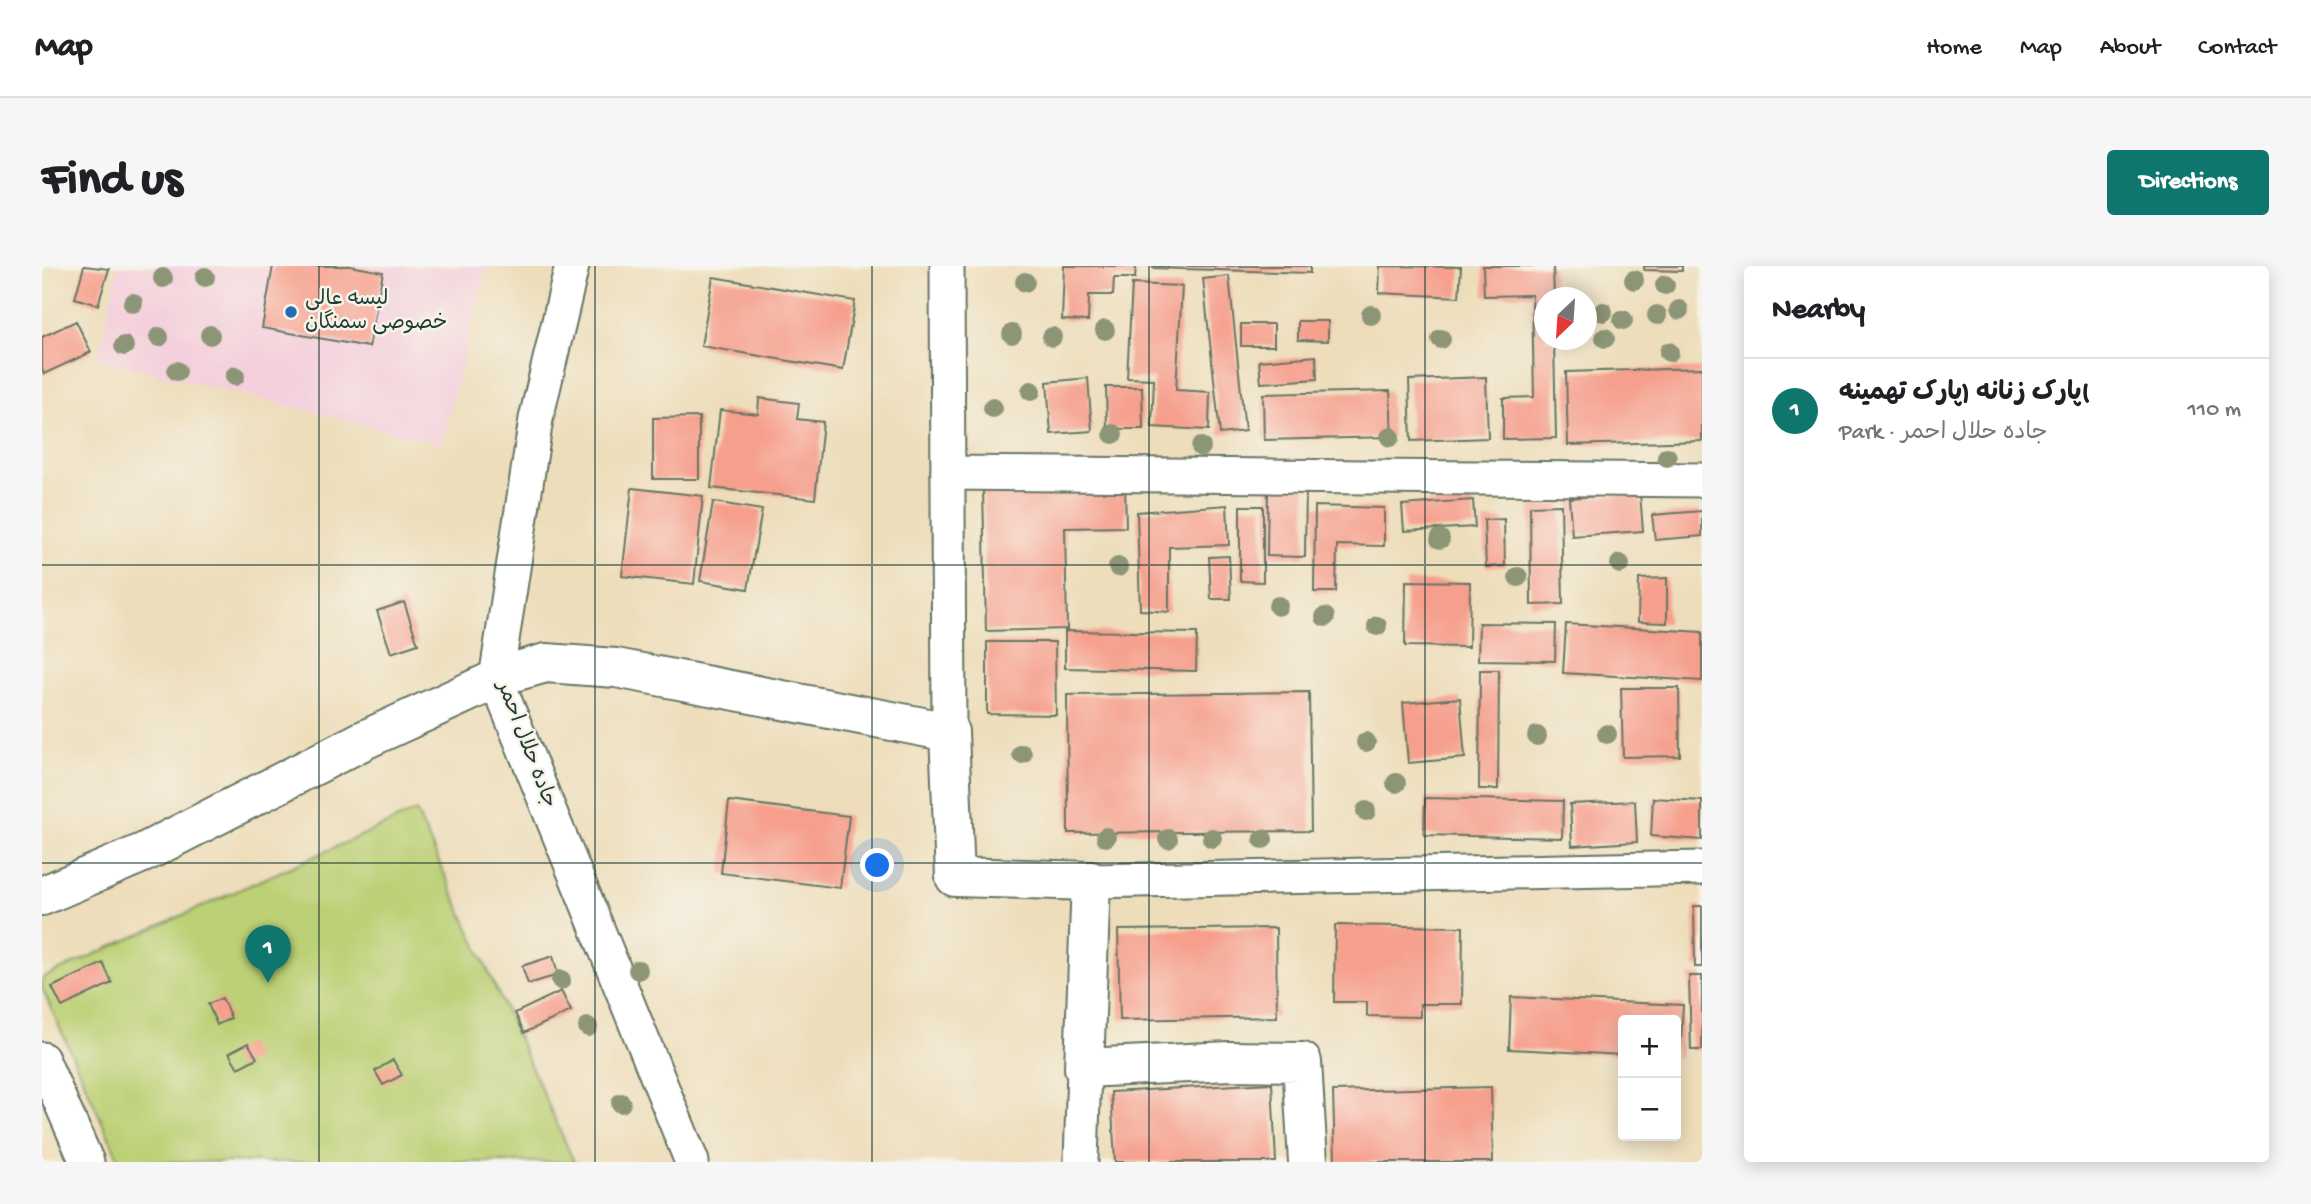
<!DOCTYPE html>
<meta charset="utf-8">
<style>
:root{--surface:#fff;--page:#f6f6f6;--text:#202124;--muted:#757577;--line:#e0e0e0;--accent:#0f766e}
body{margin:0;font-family:"Gochi Hand","Playpen Sans Arabic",sans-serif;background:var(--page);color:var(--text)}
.controls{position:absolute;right:21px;bottom:21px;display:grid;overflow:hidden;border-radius:7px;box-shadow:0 4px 18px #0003}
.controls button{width:63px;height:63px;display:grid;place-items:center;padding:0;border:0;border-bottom:2px solid var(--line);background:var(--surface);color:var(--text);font:35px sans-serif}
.compass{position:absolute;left:1492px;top:21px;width:63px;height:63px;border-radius:50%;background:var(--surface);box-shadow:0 4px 18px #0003;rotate:205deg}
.you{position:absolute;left:836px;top:600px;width:24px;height:24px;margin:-18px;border:5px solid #fff;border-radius:50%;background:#1a73e8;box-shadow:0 0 0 10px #1a73e833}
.badge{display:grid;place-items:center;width:46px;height:46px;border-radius:50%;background:var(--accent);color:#fff;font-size:23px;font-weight:700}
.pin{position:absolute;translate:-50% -58px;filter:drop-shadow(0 2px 4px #0008)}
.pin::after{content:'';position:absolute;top:37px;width:24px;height:21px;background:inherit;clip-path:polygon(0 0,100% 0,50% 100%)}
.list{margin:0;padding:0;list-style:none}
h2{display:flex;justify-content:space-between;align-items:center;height:91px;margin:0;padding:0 28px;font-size:30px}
h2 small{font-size:23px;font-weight:400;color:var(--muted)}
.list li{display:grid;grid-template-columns:46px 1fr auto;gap:21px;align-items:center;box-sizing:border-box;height:105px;padding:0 28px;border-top:2px solid var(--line)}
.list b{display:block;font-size:26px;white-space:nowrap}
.list p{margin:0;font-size:23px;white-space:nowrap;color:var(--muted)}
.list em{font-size:23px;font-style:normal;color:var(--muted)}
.map{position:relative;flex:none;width:1660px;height:896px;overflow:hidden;border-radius:7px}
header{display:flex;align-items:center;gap:42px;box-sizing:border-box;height:98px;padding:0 35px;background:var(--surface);border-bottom:2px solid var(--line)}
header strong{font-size:33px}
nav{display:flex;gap:38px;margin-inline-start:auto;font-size:24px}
.intro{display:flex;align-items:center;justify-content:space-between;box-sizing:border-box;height:168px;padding:0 42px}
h1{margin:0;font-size:49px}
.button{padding:18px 32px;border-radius:7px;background:var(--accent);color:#fff;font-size:24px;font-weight:700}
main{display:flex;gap:42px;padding:0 42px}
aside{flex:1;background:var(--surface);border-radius:7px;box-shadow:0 4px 18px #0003}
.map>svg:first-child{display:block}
.built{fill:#f4cfdc}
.green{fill:#bcd074;stroke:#6e8654;stroke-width:2}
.building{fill:#f69f8c}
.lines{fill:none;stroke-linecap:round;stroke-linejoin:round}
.minor-casing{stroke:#677563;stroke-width:37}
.tertiary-casing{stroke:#677563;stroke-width:42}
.minor{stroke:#fff;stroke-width:33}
.tertiary{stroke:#fff;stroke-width:38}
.tree{fill:#8d9577}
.grid{fill:none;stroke:#1f3d34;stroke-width:2;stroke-opacity:0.55}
.poi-dot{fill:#1f6fb2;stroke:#f7f3e8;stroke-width:2.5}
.labels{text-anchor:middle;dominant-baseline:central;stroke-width:5;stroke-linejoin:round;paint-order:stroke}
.poi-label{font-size:21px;fill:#1f3d34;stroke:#f7f3e8;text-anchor:start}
.street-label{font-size:21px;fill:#1f3d34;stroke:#f7f3e8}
</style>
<header>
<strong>Map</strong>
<nav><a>Home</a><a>Map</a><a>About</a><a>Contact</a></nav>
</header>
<div class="intro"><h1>Find us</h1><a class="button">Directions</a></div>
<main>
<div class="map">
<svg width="1660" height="896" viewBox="0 0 1660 896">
<rect width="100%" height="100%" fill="#f7f3e8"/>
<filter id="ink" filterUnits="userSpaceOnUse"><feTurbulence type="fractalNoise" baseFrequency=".0143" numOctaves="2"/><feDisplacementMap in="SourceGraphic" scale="14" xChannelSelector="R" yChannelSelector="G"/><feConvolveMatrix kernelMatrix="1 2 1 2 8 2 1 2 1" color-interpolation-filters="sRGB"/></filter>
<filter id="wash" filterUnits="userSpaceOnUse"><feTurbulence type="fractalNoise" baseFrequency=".00686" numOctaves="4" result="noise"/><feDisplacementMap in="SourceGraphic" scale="28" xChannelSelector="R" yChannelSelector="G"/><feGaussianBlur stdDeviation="1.57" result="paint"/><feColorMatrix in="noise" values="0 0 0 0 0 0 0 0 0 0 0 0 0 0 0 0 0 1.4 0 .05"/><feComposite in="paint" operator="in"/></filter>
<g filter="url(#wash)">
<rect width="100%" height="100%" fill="#edddba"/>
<polygon class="built" points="76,0 444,0 400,178 56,93"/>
<polygon class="green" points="374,545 532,896 78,896 0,722 0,712"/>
<g id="blocks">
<g class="building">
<polygon points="42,0 67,3 56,39 33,32"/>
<polygon points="231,0 308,0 341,6 327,81 220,62"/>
<polygon points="1022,0 1094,0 1093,12 1072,12 1071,29 1047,29 1046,55 1020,54"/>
<polygon points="1111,0 1268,0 1268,7 1111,2"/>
<polygon points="1338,0 1419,1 1417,31 1337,27"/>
<polygon points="1441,0 1511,0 1512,32 1503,32 1503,74 1512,74 1514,172 1461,173 1461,132 1492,131 1490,29 1442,30"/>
<polygon points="1602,0 1640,0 1640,5 1602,4"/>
<polygon points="1187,10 1203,165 1178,168 1161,13"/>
<polygon points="671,11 813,35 801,104 659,80"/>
<polygon points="1090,18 1140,20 1134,124 1168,126 1167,164 1110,161 1112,113 1085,112"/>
<polygon points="34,55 49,86 2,108 0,103 0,71"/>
<polygon points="1256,55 1286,55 1286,75 1256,74"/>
<rect x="1199" y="58" width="33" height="22"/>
<polygon points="1274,90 1275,113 1219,117 1217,95"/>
<polygon points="1660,102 1660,175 1526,179 1524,106"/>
<polygon points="1444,111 1446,172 1369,175 1367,114"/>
<polygon points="1046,112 1050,165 1009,168 1005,116"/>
<polygon points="1064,121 1100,121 1101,163 1065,163"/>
<polygon points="1348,125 1350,171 1222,174 1221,128"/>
<polygon points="717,132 757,137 755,153 781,156 773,233 669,222 678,144 716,148"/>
<polygon points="657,151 657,213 611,213 611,152"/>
<polygon points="1083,219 1084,261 1023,262 1025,363 944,365 941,221"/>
<polygon points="1226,219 1264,220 1263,291 1225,290"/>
<polygon points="590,222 661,230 652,318 580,310"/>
<polygon points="1598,227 1601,265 1530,270 1527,232"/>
<polygon points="1431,234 1433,261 1362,265 1360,239"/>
<polygon points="671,236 720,244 706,323 658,315"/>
<polygon points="1185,239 1187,279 1127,281 1127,346 1098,344 1095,246"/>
<polygon points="1519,239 1521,338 1489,339 1488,240"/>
<polygon points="1198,240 1221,240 1221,316 1198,315"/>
<polygon points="1273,240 1342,242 1342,280 1295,279 1294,326 1272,326"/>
<polygon points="1660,245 1660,270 1613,274 1610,249"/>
<polygon points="1462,253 1463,300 1444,301 1442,254"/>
<polygon points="1187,290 1189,333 1169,333 1167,291"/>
<polygon points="1625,312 1625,357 1596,356 1597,313"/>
<polygon points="1364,315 1428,316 1427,381 1363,380"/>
<polygon points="362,336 376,378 349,387 335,345"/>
<polygon points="1437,357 1514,358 1513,395 1436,394"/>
<polygon points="1524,358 1660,366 1660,415 1521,407"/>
<polygon points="1023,365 1155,367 1154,405 1023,402"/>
<polygon points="945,376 1013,376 1014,449 945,448"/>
<polygon points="1438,404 1457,404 1456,523 1437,523"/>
<polygon points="1579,422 1637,422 1638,490 1581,491"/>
<polygon points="1267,426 1269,565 1026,567 1025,429"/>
<polygon points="1418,432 1423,492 1366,497 1361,437"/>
<polygon points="1383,532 1521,535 1520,572 1382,569"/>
<polygon points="1611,532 1660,535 1660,574 1609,570"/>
<polygon points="687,535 807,550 798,622 679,607"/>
<polygon points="1593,535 1595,576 1530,580 1528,538"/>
<polygon points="1652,640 1660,640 1660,701 1653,701"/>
<polygon points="1293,659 1421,661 1420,738 1378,738 1378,751 1325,750 1325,736 1292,736"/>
<polygon points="1234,662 1235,751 1078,754 1076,664"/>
<polygon points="511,690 516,709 486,718 480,700"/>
<polygon points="61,697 70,717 20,741 10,721"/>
<polygon points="1647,710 1660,710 1660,784 1649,784"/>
<polygon points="519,725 529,745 482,767 473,747"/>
<polygon points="1469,731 1641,739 1638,791 1634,791 1634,754 1581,754 1581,789 1467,783"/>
<polygon points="180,732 189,752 175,759 166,738"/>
<polygon points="206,777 215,792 196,802 187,787"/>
<polygon points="351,794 360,809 341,819 333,805"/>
<polygon points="1230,817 1234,896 1073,896 1069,826"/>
<polygon points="1449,821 1451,896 1293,896 1291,825"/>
</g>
</g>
</g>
<g filter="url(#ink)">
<use href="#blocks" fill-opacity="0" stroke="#677563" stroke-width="2"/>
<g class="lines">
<defs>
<g id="minor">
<polyline points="530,0 494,153 454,413 650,896"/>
<polyline points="905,0 907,466"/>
<polyline points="906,207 1660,214"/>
<polyline points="1049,615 1660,602"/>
<polyline points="0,793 45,896"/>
<polyline points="1039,896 1042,802"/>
</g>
<polyline id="tertiary" points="0,630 103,586 322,474 468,407 504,397 574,402 907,466 913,611 1049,615 1042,802 1188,795 1260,796 1266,896"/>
</defs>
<use href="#minor" class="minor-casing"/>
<use href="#tertiary" class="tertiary-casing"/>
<use href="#minor" class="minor"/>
<use href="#tertiary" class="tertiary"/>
</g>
<g class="tree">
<circle cx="163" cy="11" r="10"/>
<circle cx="121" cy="12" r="10"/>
<circle cx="1592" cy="14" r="10"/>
<circle cx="983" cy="16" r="10"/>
<circle cx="1623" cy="19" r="10"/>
<circle cx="91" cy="37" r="10"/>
<circle cx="1637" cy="44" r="10"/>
<circle cx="1561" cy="46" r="10"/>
<circle cx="1329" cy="49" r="10"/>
<circle cx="1615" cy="49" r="10"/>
<circle cx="1581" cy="54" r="10"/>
<circle cx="1063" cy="64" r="10"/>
<circle cx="970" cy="68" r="10"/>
<circle cx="168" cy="69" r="10"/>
<circle cx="117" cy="71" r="10"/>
<circle cx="1010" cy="71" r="10"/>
<circle cx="1563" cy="72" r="10"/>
<circle cx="1399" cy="73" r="10"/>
<circle cx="82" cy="80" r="10"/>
<circle cx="1627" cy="86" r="10"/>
<circle cx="135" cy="105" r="10"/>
<circle cx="193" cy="110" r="10"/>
<circle cx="989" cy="125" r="10"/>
<circle cx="951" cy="142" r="10"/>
<circle cx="1071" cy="168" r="10"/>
<circle cx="1348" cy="171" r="10"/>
<circle cx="1159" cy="181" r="10"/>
<circle cx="1625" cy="191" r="10"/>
<circle cx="1398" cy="273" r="10"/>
<circle cx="1578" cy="298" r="10"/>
<circle cx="1076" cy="301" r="10"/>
<circle cx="1476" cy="311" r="10"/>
<circle cx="1236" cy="340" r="10"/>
<circle cx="1283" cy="351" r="10"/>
<circle cx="1335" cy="360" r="10"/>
<circle cx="1565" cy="468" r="10"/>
<circle cx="1495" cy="470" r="10"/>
<circle cx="1324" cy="476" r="10"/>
<circle cx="980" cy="488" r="10"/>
<circle cx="1354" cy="517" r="10"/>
<circle cx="1324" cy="545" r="10"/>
<circle cx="1064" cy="571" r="10"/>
<circle cx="1170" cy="572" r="10"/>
<circle cx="1126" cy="573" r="10"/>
<circle cx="1221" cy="573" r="10"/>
<circle cx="596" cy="704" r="10"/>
<circle cx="519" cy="714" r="10"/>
<circle cx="546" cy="761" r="10"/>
<circle cx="579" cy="837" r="10"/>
</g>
</g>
<path class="grid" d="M277 0V896M553 0V896M830 0V896M1107 0V896M1383 0V896M0 299H1660M0 597H1660"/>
<circle class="poi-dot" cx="249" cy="46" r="7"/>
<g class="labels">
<g class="poi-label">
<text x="263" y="34">لیسه عالی<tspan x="263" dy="24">خصوصی سمنگان</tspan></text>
</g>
<g class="street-label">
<text transform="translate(483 479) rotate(69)">جاده حلال احمر</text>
</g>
</g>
</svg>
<div class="controls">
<button>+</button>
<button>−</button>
</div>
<svg class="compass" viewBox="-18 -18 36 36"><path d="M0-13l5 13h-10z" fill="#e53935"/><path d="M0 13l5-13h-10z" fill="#757577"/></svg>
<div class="you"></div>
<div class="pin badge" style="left:226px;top:717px">1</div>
</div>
<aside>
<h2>Nearby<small></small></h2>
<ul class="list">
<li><span class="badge">1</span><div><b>پارک زنانه (پارک تهمینه(</b><p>Park · جاده حلال احمر</p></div><em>110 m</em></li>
</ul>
</aside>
</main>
